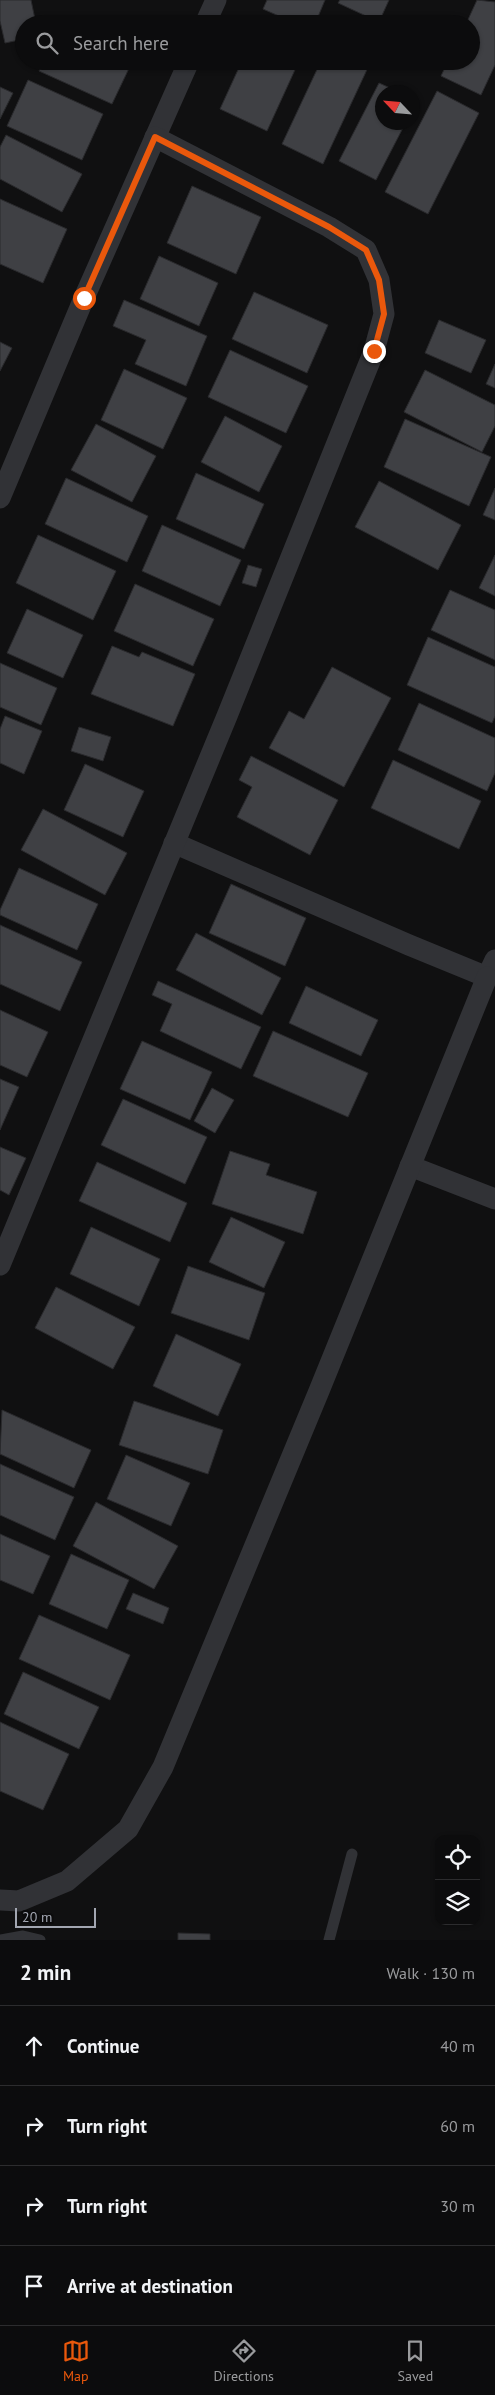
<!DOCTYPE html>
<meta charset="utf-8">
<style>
:root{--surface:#0c0c0d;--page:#1a1a1b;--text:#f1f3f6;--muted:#9a9b9d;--line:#2c2c2e;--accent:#ea580c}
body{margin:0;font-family:"PT Sans",sans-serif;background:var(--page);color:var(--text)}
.controls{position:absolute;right:15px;bottom:15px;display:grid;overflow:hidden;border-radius:10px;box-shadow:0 1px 4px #0004}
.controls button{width:45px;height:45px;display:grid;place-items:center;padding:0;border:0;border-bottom:1px solid var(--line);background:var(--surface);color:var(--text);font:25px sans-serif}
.compass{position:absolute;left:375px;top:85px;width:45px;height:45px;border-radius:50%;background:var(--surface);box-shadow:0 1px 4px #0004;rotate:296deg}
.scale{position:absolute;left:15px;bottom:12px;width:81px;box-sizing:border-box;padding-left:5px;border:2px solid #a2a6b1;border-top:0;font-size:14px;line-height:18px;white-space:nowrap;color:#a2a6b1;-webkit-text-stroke:4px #0b0b0c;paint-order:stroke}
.stop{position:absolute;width:15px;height:15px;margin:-11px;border:4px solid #ea580c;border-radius:50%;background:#fff}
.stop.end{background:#ea580c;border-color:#fff;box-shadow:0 1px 5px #0008}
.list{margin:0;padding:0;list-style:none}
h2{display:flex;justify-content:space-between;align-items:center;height:65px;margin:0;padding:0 20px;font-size:21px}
h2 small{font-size:16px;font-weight:400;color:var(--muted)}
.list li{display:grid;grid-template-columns:32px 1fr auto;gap:15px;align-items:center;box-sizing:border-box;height:80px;padding:0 20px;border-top:1px solid var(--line)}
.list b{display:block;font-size:19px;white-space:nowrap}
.list em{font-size:16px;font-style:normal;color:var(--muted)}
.icon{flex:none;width:28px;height:28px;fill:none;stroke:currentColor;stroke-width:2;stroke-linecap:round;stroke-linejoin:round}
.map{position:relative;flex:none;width:495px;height:1940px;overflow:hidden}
.search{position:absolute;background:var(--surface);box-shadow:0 1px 4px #0004;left:15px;right:15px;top:15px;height:55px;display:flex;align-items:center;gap:12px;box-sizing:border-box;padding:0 18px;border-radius:28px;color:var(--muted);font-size:19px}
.sheet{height:385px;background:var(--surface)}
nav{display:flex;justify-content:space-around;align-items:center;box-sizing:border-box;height:70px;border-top:1px solid var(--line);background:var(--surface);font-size:14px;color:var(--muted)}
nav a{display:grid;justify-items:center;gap:2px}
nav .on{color:var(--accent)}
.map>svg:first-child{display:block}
.building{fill:#3f4044;stroke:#2a2a2d}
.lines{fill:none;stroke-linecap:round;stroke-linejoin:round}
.service{stroke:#313236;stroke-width:11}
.minor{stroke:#313236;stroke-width:21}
.route{stroke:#ea580c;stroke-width:6}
</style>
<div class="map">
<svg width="495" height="1940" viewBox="0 0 495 1940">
<rect width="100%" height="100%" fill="#101011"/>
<g class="building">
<polygon points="0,0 31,0 36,24 24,24 24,39 5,43 0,21"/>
<polygon points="267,0 325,0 315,24 297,24 263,9"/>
<polygon points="340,0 389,0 379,22 338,3"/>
<polygon points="477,0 495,2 495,65 481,95 441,76 448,61 471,61 471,24 466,24"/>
<polygon points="44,61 130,61 132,62 112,104 39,71"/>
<polygon points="242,61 299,61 267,131 220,109"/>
<polygon points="321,61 371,61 323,164 282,144"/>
<polygon points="28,80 103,114 82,160 7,126"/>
<polygon points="379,83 399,92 382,92 382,122 406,122 376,180 339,161"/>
<polygon points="0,87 13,93 0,119"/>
<polygon points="437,91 479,113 428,214 385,192"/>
<polygon points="6,135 82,174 62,212 0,179 0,147"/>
<polygon points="192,186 261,217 236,274 167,243"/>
<polygon points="0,199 67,229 43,283 0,264"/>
<polygon points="159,256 218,283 199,326 140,299"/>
<polygon points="254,292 328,325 307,373 232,339"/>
<polygon points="124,300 207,336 186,386 135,364 146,340 113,326"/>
<polygon points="439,320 486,340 471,373 425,353"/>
<polygon points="0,342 12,348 0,371"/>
<polygon points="230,350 308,386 286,433 208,397"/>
<polygon points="495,364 495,388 486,384"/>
<polygon points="124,369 187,398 163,449 101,420"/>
<polygon points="425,370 495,405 495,426 482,452 404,412"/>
<polygon points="225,416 282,446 259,492 201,462"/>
<polygon points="405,419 491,457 469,506 384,467"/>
<polygon points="96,424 156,456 132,502 71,470"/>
<polygon points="196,473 264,504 244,549 176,519"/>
<polygon points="66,478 148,516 127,562 45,524"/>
<polygon points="379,481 461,525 438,570 355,527"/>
<polygon points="495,488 495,520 483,515"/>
<polygon points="162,525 241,560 220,606 142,571"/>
<polygon points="38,535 116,571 93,620 16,583"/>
<polygon points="495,555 495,596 479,588"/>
<polygon points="248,565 262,569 256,587 242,583"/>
<polygon points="135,584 214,619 193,666 114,631"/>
<polygon points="450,590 495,610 495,660 431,630"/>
<polygon points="27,609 83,635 63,678 7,653"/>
<polygon points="428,637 495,667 495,716 492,723 407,685"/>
<polygon points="112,646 139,657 142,652 195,674 173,726 91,694"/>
<polygon points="0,663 57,688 41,725 0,707"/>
<polygon points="332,667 391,698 344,787 269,748 289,711 304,719"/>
<polygon points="419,703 495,738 495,773 487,791 398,750"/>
<polygon points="5,716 42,731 24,774 0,763 0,729"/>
<polygon points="79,727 111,737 103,761 71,751"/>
<polygon points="251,756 338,800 310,855 237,817 252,787 239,780"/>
<polygon points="393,760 481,801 459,849 371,808"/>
<polygon points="85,764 144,791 123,837 64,810"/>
<polygon points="43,809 127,853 105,895 21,850"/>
<polygon points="19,868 98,904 77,950 0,915 0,910"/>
<polygon points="231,884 306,918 285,966 209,933"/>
<polygon points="0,925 82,962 60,1011 0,984"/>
<polygon points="196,933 281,978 262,1015 176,970"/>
<polygon points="158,981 261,1027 241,1069 160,1031 172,1004 152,995"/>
<polygon points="306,986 378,1020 361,1056 289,1023"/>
<polygon points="0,1010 48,1032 27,1077 0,1065"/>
<polygon points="273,1031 368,1073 348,1117 253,1076"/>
<polygon points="142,1041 212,1072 190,1120 120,1089"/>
<polygon points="0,1079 19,1087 0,1130"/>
<polygon points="212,1088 234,1100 215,1133 194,1121"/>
<polygon points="123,1099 207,1137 185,1184 101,1145"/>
<polygon points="0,1147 26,1158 9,1195 0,1190"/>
<polygon points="230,1151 270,1164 266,1175 317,1192 303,1234 212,1204"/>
<polygon points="97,1162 187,1203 170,1242 79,1201"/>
<polygon points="231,1217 285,1242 264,1288 209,1262"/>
<polygon points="91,1227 160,1259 139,1306 70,1274"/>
<polygon points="188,1266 265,1293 249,1340 171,1313"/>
<polygon points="56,1287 135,1327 113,1369 35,1328"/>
<polygon points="176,1334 241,1364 218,1416 153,1386"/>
<polygon points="134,1401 223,1430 208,1474 119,1445"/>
<polygon points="2,1410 91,1450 74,1488 0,1454"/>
<polygon points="126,1455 190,1483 171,1526 107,1499"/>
<polygon points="0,1464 74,1497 55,1540 0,1515"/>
<polygon points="96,1502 178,1546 154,1589 73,1546"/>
<polygon points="0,1534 50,1556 33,1594 0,1580"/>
<polygon points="71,1554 129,1580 107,1629 49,1604"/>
<polygon points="133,1593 169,1608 163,1624 126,1609"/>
<polygon points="39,1615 130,1655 110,1700 19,1659"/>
<polygon points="23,1672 99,1707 79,1749 4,1714"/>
<polygon points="0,1722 69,1754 43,1810 0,1791"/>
<polygon points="178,1933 210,1934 210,1940 178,1940"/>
</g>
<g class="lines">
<g class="service">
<polyline points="0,1940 23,1936 40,1940"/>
<polyline points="329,1940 352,1854"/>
</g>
<g class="minor">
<polyline points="205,24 216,0"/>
<polyline points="0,498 84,298 189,61"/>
<polyline points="174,843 409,945 487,977 495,960"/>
<polyline points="410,1166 495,1199"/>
<polyline points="0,1265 227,716 374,351 384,314 379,280 366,250 329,227 155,137"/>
<polyline points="0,1900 19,1901 67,1881 128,1829 163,1767 319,1391 487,977"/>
</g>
</g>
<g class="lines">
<polyline class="route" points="84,298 155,137 329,227 366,250 379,280 384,314 374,351"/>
</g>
</svg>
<div class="controls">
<button><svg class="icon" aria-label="locate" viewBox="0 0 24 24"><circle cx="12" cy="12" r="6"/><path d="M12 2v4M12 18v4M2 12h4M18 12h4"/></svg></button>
<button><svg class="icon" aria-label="layers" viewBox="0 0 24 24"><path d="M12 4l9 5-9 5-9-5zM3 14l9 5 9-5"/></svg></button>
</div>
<svg class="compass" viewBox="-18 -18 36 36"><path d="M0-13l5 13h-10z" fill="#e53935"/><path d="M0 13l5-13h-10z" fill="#9a9b9d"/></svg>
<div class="scale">20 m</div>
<div class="stop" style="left:84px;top:298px"></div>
<div class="stop end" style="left:374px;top:351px"></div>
<div class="search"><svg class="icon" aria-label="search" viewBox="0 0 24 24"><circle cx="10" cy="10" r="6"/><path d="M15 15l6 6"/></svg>Search here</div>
</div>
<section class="sheet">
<h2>2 min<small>Walk · 130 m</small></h2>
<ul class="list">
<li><svg class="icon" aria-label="ahead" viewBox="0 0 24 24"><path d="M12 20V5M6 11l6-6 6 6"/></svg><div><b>Continue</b></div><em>40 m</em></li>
<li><svg class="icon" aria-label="right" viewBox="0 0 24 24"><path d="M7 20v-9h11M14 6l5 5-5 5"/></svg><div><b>Turn right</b></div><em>60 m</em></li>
<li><svg class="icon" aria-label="right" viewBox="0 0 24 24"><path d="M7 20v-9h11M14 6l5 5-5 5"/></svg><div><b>Turn right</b></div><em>30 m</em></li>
<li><svg class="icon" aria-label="arrive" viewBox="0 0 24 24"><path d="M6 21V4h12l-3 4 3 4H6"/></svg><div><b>Arrive at destination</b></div></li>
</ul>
</section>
<nav>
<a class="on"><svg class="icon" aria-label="map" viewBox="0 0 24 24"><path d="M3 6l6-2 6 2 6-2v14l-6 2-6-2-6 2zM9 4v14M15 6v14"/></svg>Map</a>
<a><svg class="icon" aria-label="directions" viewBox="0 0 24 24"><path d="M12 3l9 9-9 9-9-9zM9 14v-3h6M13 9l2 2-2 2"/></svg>Directions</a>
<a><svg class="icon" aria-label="saved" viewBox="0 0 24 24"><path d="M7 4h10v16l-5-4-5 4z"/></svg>Saved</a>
</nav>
